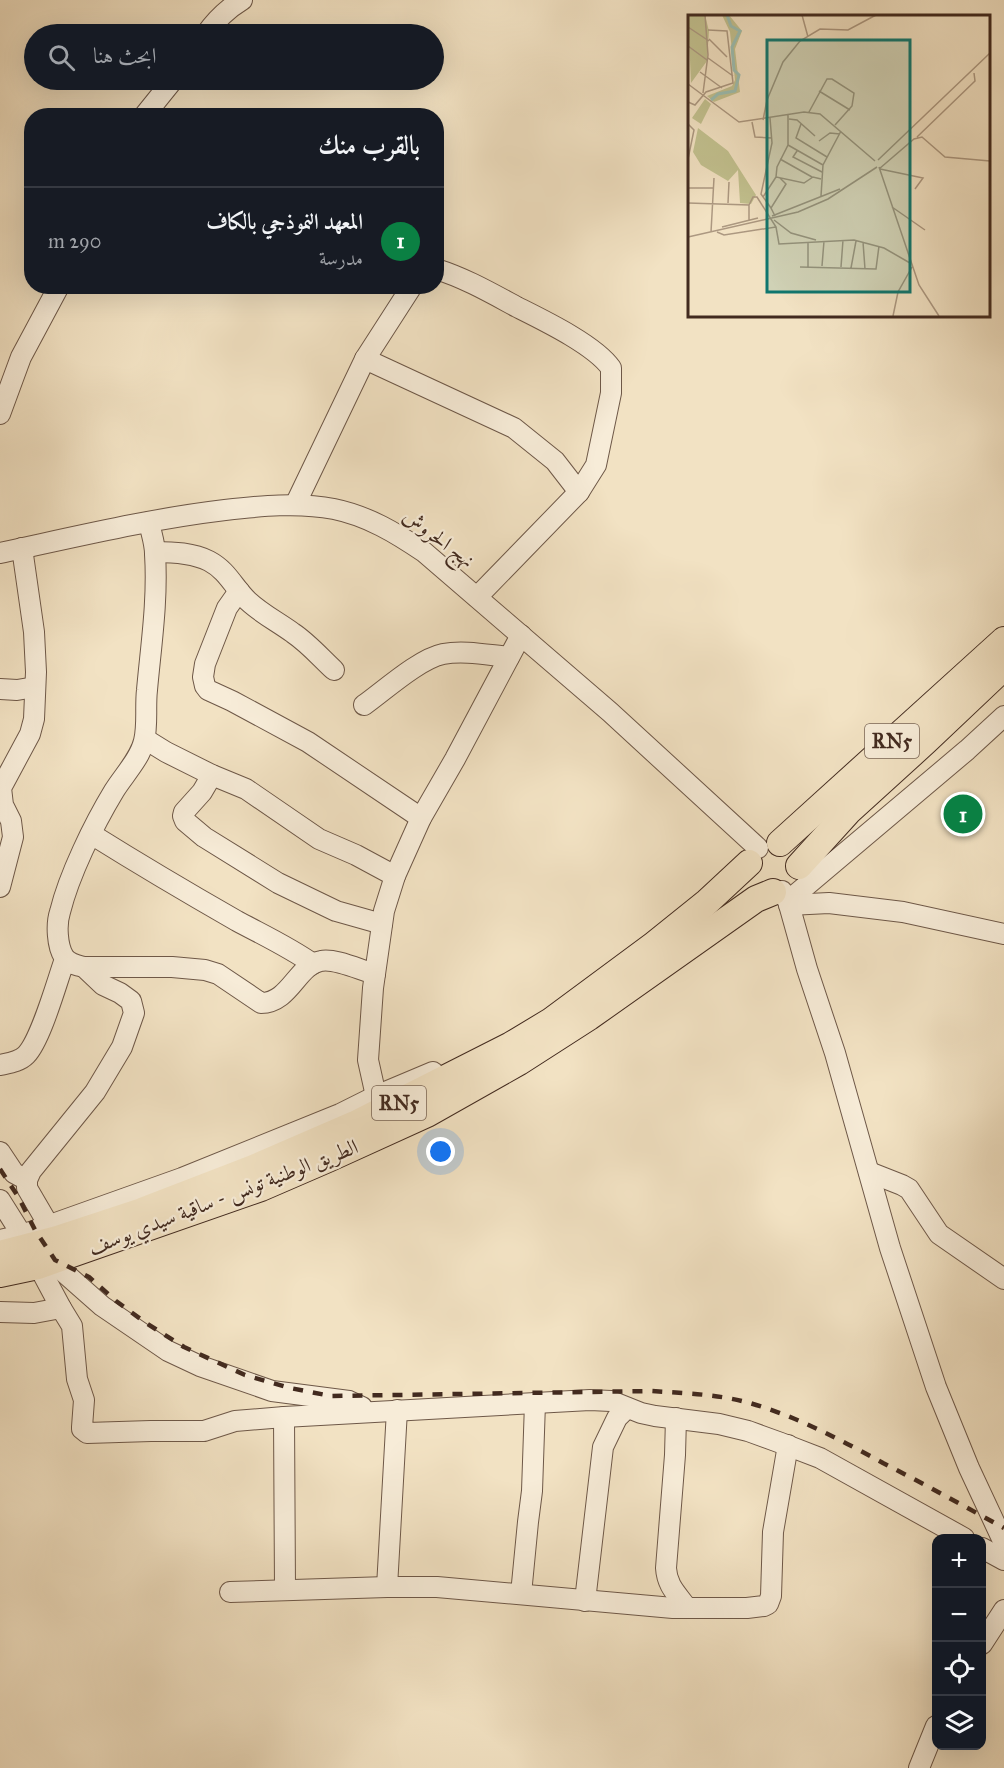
<!DOCTYPE html>
<html lang="ar">
<meta charset="utf-8">
<style>
:root{--surface:#171b24;--page:#20242c;--text:#f1f3f6;--muted:#9ea1a6;--line:#363941;--accent:#0b8043}
body{margin:0;font-family:"IM FELL Great Primer",Amiri,serif;background:var(--page);color:var(--text);direction:rtl}
.controls{position:absolute;right:18px;bottom:18px;display:grid;overflow:hidden;border-radius:12px;box-shadow:0 6px 24px #0002}
.controls button{width:54px;height:54px;display:grid;place-items:center;padding:0;border:0;border-bottom:2px solid var(--line);background:var(--surface);color:var(--text);font:30px sans-serif}
.you{position:absolute;left:441px;top:1152px;width:21px;height:21px;margin:-15px;border:4px solid #fff;border-radius:50%;background:#1a73e8;box-shadow:0 0 0 9px #1a73e833}
.badge{display:grid;place-items:center;width:39px;height:39px;border-radius:50%;background:var(--accent);color:#fff;font-size:20px;font-weight:700}
.pin{position:absolute;translate:-50% -50%;border:3px solid #fff;box-shadow:0 2px 6px #0006}
.list{margin:0;padding:0;list-style:none}
h2{display:flex;justify-content:space-between;align-items:center;height:78px;margin:0;padding:0 24px;font-size:26px}
h2 small{font-size:20px;font-weight:400;color:var(--muted)}
.list li{display:grid;grid-template-columns:39px 1fr auto;gap:18px;align-items:center;box-sizing:border-box;height:108px;padding:0 24px;border-top:2px solid var(--line)}
.list b{display:block;font-size:22px;white-space:nowrap}
.list p{margin:0;font-size:20px;white-space:nowrap;color:var(--muted)}
.list em{font-size:20px;font-style:normal;color:var(--muted)}
.icon{flex:none;width:33px;height:33px;fill:none;stroke:currentColor;stroke-width:2;stroke-linecap:round;stroke-linejoin:round}
.map{position:relative;flex:none;width:1004px;height:1768px;overflow:hidden;direction:ltr}
.search{position:absolute;background:var(--surface);box-shadow:0 6px 24px #0002;left:24px;top:24px;width:420px;height:66px;display:flex;align-items:center;gap:15px;box-sizing:border-box;padding:0 21px;border-radius:33px;color:var(--muted);font-size:22px}
.panel{position:absolute;background:var(--surface);box-shadow:0 6px 24px #0002;left:24px;top:108px;width:420px;height:186px;border-radius:24px;direction:rtl}
.map>svg:first-child{display:block}
.lines{fill:none;stroke-linecap:round;stroke-linejoin:round}
.minor-casing{stroke:#6e5848;stroke-width:22}
.major-casing{stroke:#422a1f;stroke-width:28}
.minor{stroke:#f7ecd8;stroke-width:20}
.major{stroke:#f2e2c3;stroke-width:26}
.rail{stroke:#422a1f;stroke-width:4.5;stroke-dasharray:10 10;stroke-linecap:butt}
.labels{text-anchor:middle;dominant-baseline:central;stroke-width:4.5;stroke-linejoin:round;paint-order:stroke}
.shield{fill:#f7ecd8;stroke:#786456;stroke-width:1.5}
.shield-label{font-size:20px;font-weight:bold;fill:#422a1f}
.street-label{font-size:21px;fill:#422a1f;stroke:#f7ecd8}
.inset-river{fill:none;stroke:#9bbeb2;stroke-width:3}
.inset-road{fill:none;stroke:#ac9881;stroke-width:1.5}
.view{fill:#0f766e;fill-opacity:0.15;stroke:#0f766e;stroke-width:3}
.inset-edge{fill:none;stroke:#422a1f;stroke-width:3}
</style>
<div class="map">
<svg width="1004" height="1768" viewBox="0 0 1004 1768">
<rect width="100%" height="100%" fill="#f2e2c3"/>
<filter id="stains"><feTurbulence type="fractalNoise" baseFrequency=".00333" numOctaves="4"/><feColorMatrix values="0 0 0 0 .2 0 0 0 0 .09 0 0 0 0 .02 0 0 0 .5 -.17"/></filter>
<radialGradient id="worn" r=".72"><stop offset=".6" stop-color="#630" stop-opacity="0"/><stop offset="1" stop-color="#630" stop-opacity=".3"/></radialGradient>
<g class="lines">
<defs>
<g id="minor">
<path d="M206 34C216 20 227 9 242 0"/>
<polyline points="144,116 173,80"/>
<path d="M436 269C465 278 491 293 517 307 543 320 595 345 611 368V393L596 465 579 492 477 597"/>
<polyline points="365,359 514,428 555,461 579,492"/>
<polyline points="0,414 21,357 59,286"/>
<polyline points="295,505 365,359 412,286"/>
<path d="M149 522C151 533 155 543 155 554 158 600 151 645 147 690 145 707 148 725 144 741 140 759 123 776 114 791 94 824 69 875 60 912 56 924 57 946 64 957 69 964 76 965 84 967H172L205 970 218 974 261 1003C290 1003 297 965 321 961 335 958 360 970 375 974"/>
<path d="M155 552C174 552 193 553 209 561 228 571 234 588 248 601 262 614 278 622 293 633 308 643 321 658 334 670"/>
<path d="M0 553C75 537 149 519 225 510 261 506 298 502 334 509 368 516 396 533 424 552L610 712 758 848"/>
<polyline points="239,591 227,608 205,664 203,677 205,686 208,690 232,701 308,742 421,818"/>
<polyline points="0,689 17,690 35,687"/>
<path d="M364 705C385 690 419 659 443 654 464 650 488 655 509 657"/>
<polyline points="145,739 166,752 212,775 246,789 319,839 356,855 395,876"/>
<polyline points="212,775 202,792 184,812 183,816 185,821 204,837 278,883 336,911 382,924"/>
<path d="M91 834C139 864 188 893 237 921 263 935 289 947 313 964"/>
<polyline points="0,887 13,837 11,821 3,805 1,788 30,734 34,719 36,672 34,632 22,548"/>
<polyline points="782,891 788,901 807,969 835,1053 890,1248 936,1387 969,1468 1004,1543"/>
<polyline points="788,901 967,750 1004,716"/>
<polyline points="789,905 829,903 903,912 1004,934"/>
<path d="M0 1065C9 1063 19 1062 26 1055 41 1040 57 981 65 959"/>
<polyline points="376,1096 368,1060 373,988 384,911 395,876 421,818 455,759 521,635"/>
<polyline points="0,1152 14,1173 27,1180"/>
<polyline points="869,1172 902,1185 909,1189 939,1234 1004,1279"/>
<polyline points="0,1200 22,1235 61,1308 34,1313 0,1312"/>
<polyline points="55,1236 27,1188 27,1180 31,1171 95,1092 122,1047 134,1013 131,1001 120,993 103,985 84,967"/>
<polyline points="0,1240 22,1235 182,1178 340,1114 376,1096 433,1072"/>
<polyline points="51,1261 102,1306 168,1351 200,1366 272,1391 349,1401 362,1407"/>
<polyline points="61,1308 72,1326 77,1379 84,1400 82,1427 82,1429 87,1433 151,1431 204,1431 235,1421 284,1417 590,1400 611,1401 641,1413 655,1416 719,1424 748,1431 781,1443 820,1458 964,1538"/>
<polyline points="284,1417 285,1589"/>
<path d="M676 1418 675 1455 666 1568C667 1586 677 1594 687 1608"/>
<polyline points="982,1548 1004,1560"/>
<polyline points="387,1587 397,1410"/>
<polyline points="230,1592 387,1587 437,1587 673,1608 747,1608 764,1606 768,1604 771,1596 773,1532 788,1445"/>
<polyline points="521,1594 528,1522 532,1491 535,1403"/>
<polyline points="585,1601 603,1447 617,1418 627,1408"/>
<polyline points="982,1644 1004,1610"/>
<polyline points="919,1768 936,1726"/>
</g>
<g id="major">
<polyline points="780,843 1004,640"/>
<polyline points="799,866 848,812 926,741 1004,667"/>
<polyline points="0,1254 57,1239 142,1211 251,1169 355,1124 511,1045 551,1021 655,944 706,903 749,863"/>
<polyline points="0,1274 38,1266 66,1256 261,1188 328,1159 427,1114 519,1062 589,1017 756,899 773,892"/>
</g>
</defs>
<use href="#minor" class="minor-casing"/>
<use href="#major" class="major-casing"/>
<use href="#minor" class="minor"/>
<use href="#major" class="major"/>
<path class="rail" d="M0 1169 19 1198 35 1230 55 1260 89 1277 116 1301 146 1323 184 1347 245 1375 290 1388 331 1396 651 1391C682 1393 715 1394 746 1402 794 1415 839 1439 883 1463 924 1484 964 1506 1004 1528"/>
</g>
<g class="labels">
<g class="shield">
<rect x="865" y="724" width="54" height="34" rx="4.5"/>
<rect x="372" y="1086" width="54" height="34" rx="4.5"/>
</g>
<g class="shield-label">
<text x="892" y="741">RN5</text>
<text x="399" y="1103">RN5</text>
</g>
<g class="street-label">
<text transform="translate(439 538) rotate(37)">نهج الحروش</text>
<text transform="translate(223 1197) rotate(-21)">الطريق الوطنية تونس - ساقية سيدي يوسف</text>
</g>
</g>
<g transform="translate(688 15)">
<rect width="302" height="302" fill="#f2e2c3"/>
<path d="M0 0H17L21 16 19 46 3 68ZM34 0H41L54 16 47 34 52 77 26 87 19 81 44 71 47 65 42 17ZM17 84 23 89 13 109 4 103ZM10 113 40 136 68 180 63 189 52 188 50 155 40 166 13 150 5 137Z" fill="#c2c18f"/>
<path class="inset-river" d="M23 85 30 79 47 76 51 60 46 55 44 32 52 16 43 11 39 0"/>
<path class="inset-road" d="M114 0 120 22M0 12 21 26M21 24 39 42M0 31 19 45M20 43 45 61M12 57 34 73M0 69 51 107 116 97 132 99 187 146M131 76 162 95M15 78 20 40 17 0M0 87 7 90 18 77 45 68 39 16 20 15M121 97 139 64H144L166 78 164 91 147 110M100 100V130L89 152 88 162 116 168 125 162 133 164M82 103 84 128 73 179 83 193M101 104 109 105 127 121M75 105 79 85 95 47 112 26 132 14 160 15 188 0M64 107 67 122 84 123M0 109 6 115 0 144M113 109 108 123 139 142M229 122 287 66 286 58M131 126 142 118 152 119M100 130 135 150M109 136 105 142 134 157M92 144 124 162M190 145 302 38M191 152 231 270 251 301M191 154 226 124 234 122 257 142 302 146M192 154 235 163 227 174M0 173H26M133 181 135 150 153 116M75 182 88 162M0 188 61 190V205M40 188 41 167M204 192 237 215M84 201 152 174M87 201 83 193 98 169 92 163M86 205 103 218 128 225M34 212 70 203M88 212 91 229 166 225 196 233 222 248M23 217 26 163M29 217 36 220 88 212 69 182H65L61 190M0 222 110 197 140 184 189 152M120 227V252M175 227 177 254M134 251 136 226M112 252 188 254 191 231M153 252 155 225M163 253 168 226M205 301 210 277 224 252"/>
<path class="view" d="M79 25H222V277H79Z"/>
<rect width="302" height="302" class="inset-edge"/>
</g>
<rect width="100%" height="100%" filter="url(#stains)"/>
<rect width="100%" height="100%" fill="url(#worn)"/>
</svg>
<div class="controls">
<button>+</button>
<button>−</button>
<button><svg class="icon" aria-label="locate" viewBox="0 0 24 24"><circle cx="12" cy="12" r="6"/><path d="M12 2v4M12 18v4M2 12h4M18 12h4"/></svg></button>
<button><svg class="icon" aria-label="layers" viewBox="0 0 24 24"><path d="M12 4l9 5-9 5-9-5zM3 14l9 5 9-5"/></svg></button>
</div>
<div class="you"></div>
<div class="pin badge" style="left:963px;top:814px">1</div>
<div class="search"><svg class="icon" aria-label="search" viewBox="0 0 24 24"><circle cx="10" cy="10" r="6"/><path d="M15 15l6 6"/></svg>ابحث هنا</div>
<section class="panel">
<h2>بالقرب منك<small></small></h2>
<ul class="list">
<li><span class="badge">1</span><div><b>المعهد النموذجي بالكاف</b><p>مدرسة</p></div><em>290 m</em></li>
</ul>
</section>
</div>
